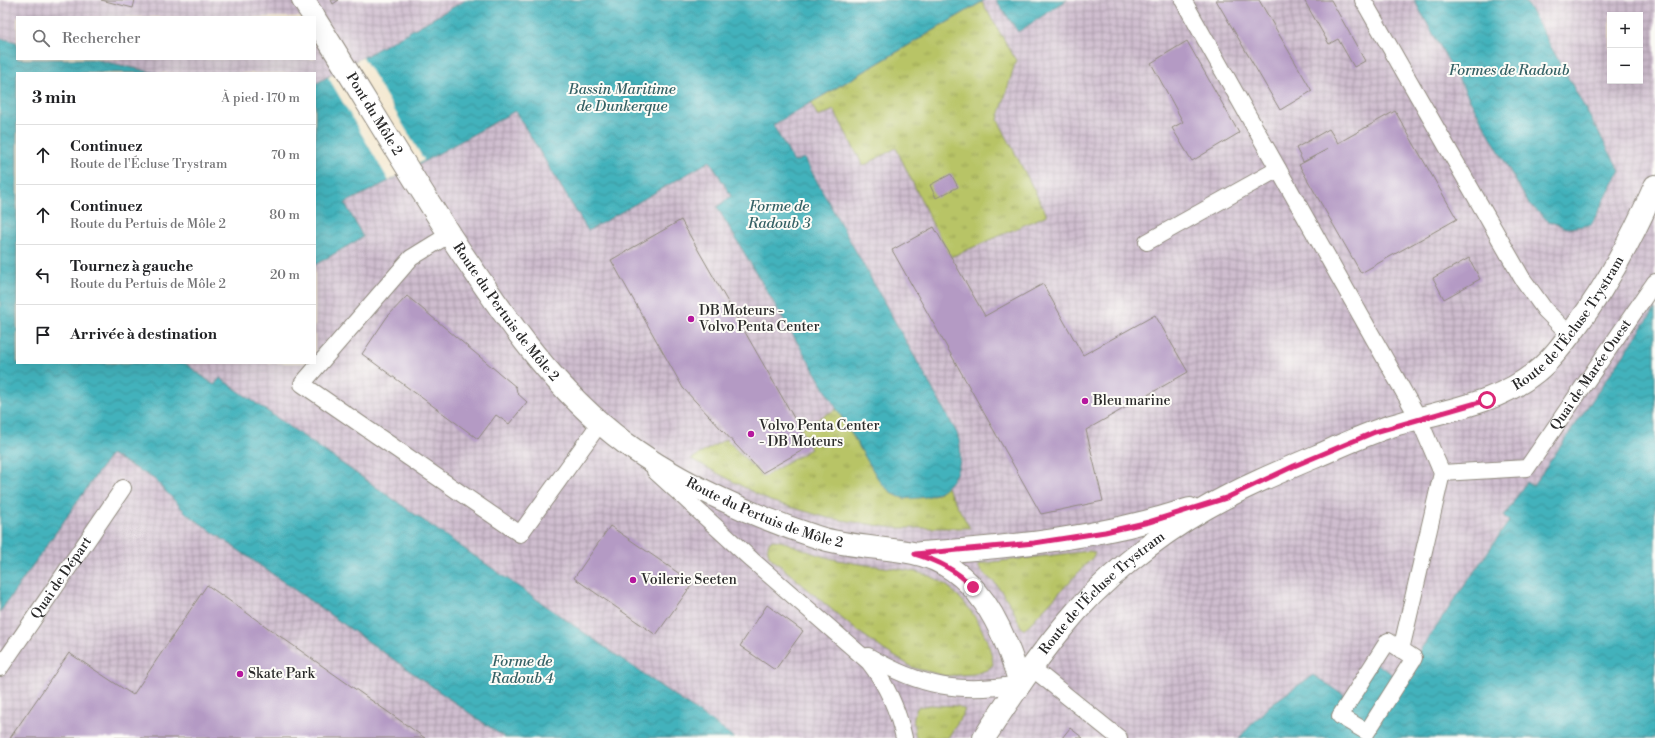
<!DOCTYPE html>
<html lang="fr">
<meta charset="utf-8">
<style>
:root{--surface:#fff;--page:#f6f6f6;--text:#202124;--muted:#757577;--line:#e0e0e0}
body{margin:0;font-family:"Libre Bodoni",serif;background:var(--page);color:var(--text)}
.controls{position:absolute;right:12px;top:12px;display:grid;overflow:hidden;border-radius:0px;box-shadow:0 4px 16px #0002}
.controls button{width:36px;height:36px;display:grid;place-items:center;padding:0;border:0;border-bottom:1px solid var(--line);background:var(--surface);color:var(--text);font:20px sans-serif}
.stop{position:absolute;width:12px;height:12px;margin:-9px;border:3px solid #db2777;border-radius:50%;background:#fff}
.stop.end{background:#db2777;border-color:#fff;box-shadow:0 1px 4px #0008}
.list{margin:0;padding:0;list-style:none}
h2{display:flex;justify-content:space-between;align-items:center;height:52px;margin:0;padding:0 16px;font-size:17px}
h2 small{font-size:13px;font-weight:400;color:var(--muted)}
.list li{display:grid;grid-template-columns:26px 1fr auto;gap:12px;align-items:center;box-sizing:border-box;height:60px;padding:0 16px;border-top:1px solid var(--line)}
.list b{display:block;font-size:15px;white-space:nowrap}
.list p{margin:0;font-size:13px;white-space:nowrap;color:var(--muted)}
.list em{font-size:13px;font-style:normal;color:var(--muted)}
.icon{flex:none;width:22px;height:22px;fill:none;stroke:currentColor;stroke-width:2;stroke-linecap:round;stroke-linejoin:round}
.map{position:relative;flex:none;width:1655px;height:738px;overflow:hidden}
.search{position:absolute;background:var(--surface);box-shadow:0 4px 16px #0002;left:16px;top:16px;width:300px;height:44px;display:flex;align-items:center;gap:10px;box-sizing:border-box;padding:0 14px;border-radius:0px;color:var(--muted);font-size:15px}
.panel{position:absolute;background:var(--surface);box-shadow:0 4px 16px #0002;left:16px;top:72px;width:300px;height:292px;border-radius:0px}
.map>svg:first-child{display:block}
.industrial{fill:url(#industrial-grid);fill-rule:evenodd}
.grass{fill:url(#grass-tufts);stroke:#727848}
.water{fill:url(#water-waves);stroke:#376e74}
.pier{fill:#f4e9d2}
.building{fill:#b49ac4}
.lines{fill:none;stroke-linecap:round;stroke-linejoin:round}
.lane-casing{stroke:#908a7e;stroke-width:18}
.secondary-casing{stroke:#908a7e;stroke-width:24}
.lane{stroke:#fff;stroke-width:16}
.secondary{stroke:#fff;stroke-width:22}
.route{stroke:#db2777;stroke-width:5}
.poi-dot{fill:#b5179e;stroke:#fdfcf7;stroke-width:1.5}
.labels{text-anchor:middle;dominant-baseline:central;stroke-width:4;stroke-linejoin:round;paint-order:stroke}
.street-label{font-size:14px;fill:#2b2b2b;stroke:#fdfcf7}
.poi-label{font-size:14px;fill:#2b2b2b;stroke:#fdfcf7;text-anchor:start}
.water-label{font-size:15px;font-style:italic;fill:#356165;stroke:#fdfcf7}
</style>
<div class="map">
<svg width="1655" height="738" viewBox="0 0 1655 738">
<defs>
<pattern id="industrial-grid" width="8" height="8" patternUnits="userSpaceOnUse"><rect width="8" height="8" fill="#cfbdcf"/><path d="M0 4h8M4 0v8" fill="none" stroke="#a89aa8"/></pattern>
<pattern id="grass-tufts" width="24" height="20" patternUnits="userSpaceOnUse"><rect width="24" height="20" fill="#b8c466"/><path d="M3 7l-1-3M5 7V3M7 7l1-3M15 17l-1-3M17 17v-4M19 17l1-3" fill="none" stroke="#969f54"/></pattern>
<pattern id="water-waves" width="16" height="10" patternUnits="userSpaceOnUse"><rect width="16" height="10" fill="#43b2bc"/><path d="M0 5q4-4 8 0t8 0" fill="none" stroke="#389199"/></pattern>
</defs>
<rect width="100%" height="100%" fill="#fdfcf7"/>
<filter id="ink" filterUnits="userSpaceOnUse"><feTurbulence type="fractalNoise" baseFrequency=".025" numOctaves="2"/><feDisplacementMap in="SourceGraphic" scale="8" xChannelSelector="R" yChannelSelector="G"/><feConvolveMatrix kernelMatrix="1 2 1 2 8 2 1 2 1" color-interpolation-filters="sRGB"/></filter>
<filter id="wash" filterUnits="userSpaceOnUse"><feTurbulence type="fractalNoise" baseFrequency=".012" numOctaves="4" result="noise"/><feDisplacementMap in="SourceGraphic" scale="16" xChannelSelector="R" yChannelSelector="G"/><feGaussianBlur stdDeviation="0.9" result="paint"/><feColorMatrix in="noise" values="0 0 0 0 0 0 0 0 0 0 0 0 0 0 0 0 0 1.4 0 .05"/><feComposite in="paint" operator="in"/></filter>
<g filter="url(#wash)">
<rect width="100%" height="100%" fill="#f4e9d2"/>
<g class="industrial">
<polygon points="0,0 466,0 315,84 315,73 156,73 93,59 315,59 315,17 17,17 17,42 0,38"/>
<path d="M985 0H996L1018 31 1067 0H1655V309L1533 487 1526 482 1504 517 1509 520 1401 679 1351 699 1270 705 1239 738H0V612L110 454 178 363H315V265L363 237 345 203 389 181 515 111 710 161ZM1610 15H1640V81H1610Z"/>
</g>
<g class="grass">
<polygon points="982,2 1016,60 998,120 1047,215 951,257 934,227 896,148 863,166 834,110 818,117 811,103"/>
<polygon points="837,409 880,482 893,494 905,499 938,494 946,486 970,528 895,528 828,518 770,501 691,459 726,439 763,477 811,449 800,428"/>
<path d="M773 540C785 541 794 546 805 550 817 555 831 559 843 561 870 567 904 567 930 576 950 584 967 604 978 622 985 635 992 650 993 665L987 670 974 674 945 676 914 668 884 650 851 626 770 557C767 551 767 548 769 542Z"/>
<polygon points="1090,551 1095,553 1093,557 1024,630 1020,625 1012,607 997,585 981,571 978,565 984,563"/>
<path d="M930 705 958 706 965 710 948 738H916C914 726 911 717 918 707Z"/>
</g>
<g class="water">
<path d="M466 0H985L773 125 794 162 804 158 957 433C968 463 953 496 918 498 913 498 907 499 903 498 893 495 887 489 880 482L717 207 731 196 710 161 588 231 515 111 389 181 345 203 363 237 315 265V84Z"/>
<polygon points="996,0 1067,0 1018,32"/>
<polygon points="1414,0 1525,0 1620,171 1591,225 1567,228 1548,221 1528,203"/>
<polygon points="0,38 17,42 17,59 93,59 156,73 17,73 17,363 185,363 214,385 220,378 735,738 505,738 187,514 154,479 111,454 0,612"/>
<polygon points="1655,309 1655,738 1239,738 1270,705 1313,675 1351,699 1374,662 1400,679 1509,521 1504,517 1526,482 1533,486"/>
</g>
<polygon class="pier" points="363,57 424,160 389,181 328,77"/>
<g id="blocks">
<g class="building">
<polygon points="101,0 135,0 133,8"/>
<polygon points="331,0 339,0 333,4"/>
<polygon points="1216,0 1259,0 1312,91 1280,110"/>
<polygon points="1304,0 1331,0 1365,61 1354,67 1338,39 1329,44"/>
<polygon points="1187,41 1239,133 1192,161 1172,128 1183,122 1151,63"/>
<polygon points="1395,111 1457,219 1361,273 1299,165 1328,149 1303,162 1296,148 1329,129 1338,143"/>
<polygon points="951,174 958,187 936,198 930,185"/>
<polygon points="681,220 810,446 762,473 683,388 611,260"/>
<polygon points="934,227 985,316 1043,284 1083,355 1155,315 1188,372 1086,430 1103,501 1041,514 892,250"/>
<polygon points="1469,258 1480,279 1444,299 1433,278"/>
<polygon points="407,296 516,387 517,393 527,402 509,424 496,415 478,439 362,354 387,317"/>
<polygon points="610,526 693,583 656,635 574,578"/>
<polygon points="207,585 425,738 10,738 69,653 133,695"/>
<polygon points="767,605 803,631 775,670 740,646"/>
<polygon points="1070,728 1083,738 1062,738"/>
</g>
</g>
</g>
<g filter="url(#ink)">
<use href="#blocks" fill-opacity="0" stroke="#908a7e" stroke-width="1"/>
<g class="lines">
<defs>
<g id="lane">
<polyline points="1183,0 1419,419 1442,473 1401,650"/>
<polyline points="1363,0 1522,278 1545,310 1570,335"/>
<polyline points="450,234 411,258 302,384 520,534 600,423"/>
<polyline points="1147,242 1278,169"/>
<path d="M655 471 752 560 869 662C887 685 898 710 904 738"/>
<path id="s1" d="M1442 473 1527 468 1655 282"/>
<polygon points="1388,641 1414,658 1367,732 1340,716"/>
<path d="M868 656C921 687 959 694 1020 684"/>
<path id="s2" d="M0 668 123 488"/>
<polyline points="1032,668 1119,738"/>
</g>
<g id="secondary">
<polyline points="303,0 314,17"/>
<path id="s3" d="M315 19C363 95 409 173 459 249 507 320 555 391 625 443 678 482 754 517 817 537 848 547 881 547 913 553 977 566 1004 628 1020 684"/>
<path d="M921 553C1015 547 1100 538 1190 509"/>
<path id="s4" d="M984 738C1009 700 1034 662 1063 627 1099 582 1155 537 1206 508 1241 488 1279 472 1317 456 1340 446 1364 435 1388 427 1439 410 1493 407 1536 372 1551 360 1563 344 1575 328 1608 285 1633 236 1655 186"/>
</g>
</defs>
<use href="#lane" class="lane-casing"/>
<use href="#secondary" class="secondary-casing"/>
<use href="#lane" class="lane"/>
<use href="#secondary" class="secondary"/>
</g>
</g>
<g class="lines" filter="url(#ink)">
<path class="route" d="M973 587C956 570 938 561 915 554L1034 543 1105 532 1149 522 1226 498 1294 466 1375 432 1487 400"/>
</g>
<g class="poi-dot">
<circle cx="691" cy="319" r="4"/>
<circle cx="1085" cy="401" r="4"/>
<circle cx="751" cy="434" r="4"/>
<circle cx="633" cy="580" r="4"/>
<circle cx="240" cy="674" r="4"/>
</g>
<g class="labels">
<g class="street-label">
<text stroke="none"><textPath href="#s3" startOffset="112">Pont du Môle 2</textPath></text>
<text stroke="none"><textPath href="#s3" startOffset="350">Route du Pertuis de Môle 2</textPath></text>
<text stroke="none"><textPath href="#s4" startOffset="740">Route de l'Écluse Trystram</textPath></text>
<text stroke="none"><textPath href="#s1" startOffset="198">Quai de Marée Ouest</textPath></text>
<text stroke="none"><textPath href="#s3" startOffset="685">Route du Pertuis de Môle 2</textPath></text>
<text stroke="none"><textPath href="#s2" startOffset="109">Quai de Départ</textPath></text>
<text stroke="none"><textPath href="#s4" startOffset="188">Route de l'Écluse Trystram</textPath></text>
</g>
<g class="poi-label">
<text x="699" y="311">DB Moteurs -<tspan x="699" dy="16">Volvo Penta Center</tspan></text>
<text x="1093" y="401">Bleu marine</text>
<text x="759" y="426">Volvo Penta Center<tspan x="759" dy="16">- DB Moteurs</tspan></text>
<text x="641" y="580">Voilerie Seeten</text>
<text x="248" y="674">Skate Park</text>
</g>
<g class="water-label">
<text x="1509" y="70">Formes de Radoub</text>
<text x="622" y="89">Bassin Maritime<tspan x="622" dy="17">de Dunkerque</tspan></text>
<text x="779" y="206">Forme de<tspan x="779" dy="17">Radoub 3</tspan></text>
<text x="522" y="661">Forme de<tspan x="522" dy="17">Radoub 4</tspan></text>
</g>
</g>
</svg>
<div class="controls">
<button>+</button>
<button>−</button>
</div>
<div class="stop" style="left:1487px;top:400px"></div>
<div class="stop end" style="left:973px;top:587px"></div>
<div class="search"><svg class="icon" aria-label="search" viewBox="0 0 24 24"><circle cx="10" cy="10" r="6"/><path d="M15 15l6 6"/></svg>Rechercher</div>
<section class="panel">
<h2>3 min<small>À pied · 170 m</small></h2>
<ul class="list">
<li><svg class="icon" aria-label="ahead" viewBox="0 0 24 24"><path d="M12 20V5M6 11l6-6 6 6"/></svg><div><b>Continuez</b><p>Route de l'Écluse Trystram</p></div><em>70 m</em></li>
<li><svg class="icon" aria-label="ahead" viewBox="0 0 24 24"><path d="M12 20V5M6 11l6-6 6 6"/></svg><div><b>Continuez</b><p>Route du Pertuis de Môle 2</p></div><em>80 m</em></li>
<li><svg class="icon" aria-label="left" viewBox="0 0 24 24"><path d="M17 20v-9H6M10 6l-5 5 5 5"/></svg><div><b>Tournez à gauche</b><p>Route du Pertuis de Môle 2</p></div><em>20 m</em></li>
<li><svg class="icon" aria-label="arrive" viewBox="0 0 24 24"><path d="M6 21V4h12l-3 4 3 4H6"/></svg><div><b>Arrivée à destination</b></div></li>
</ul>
</section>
</div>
